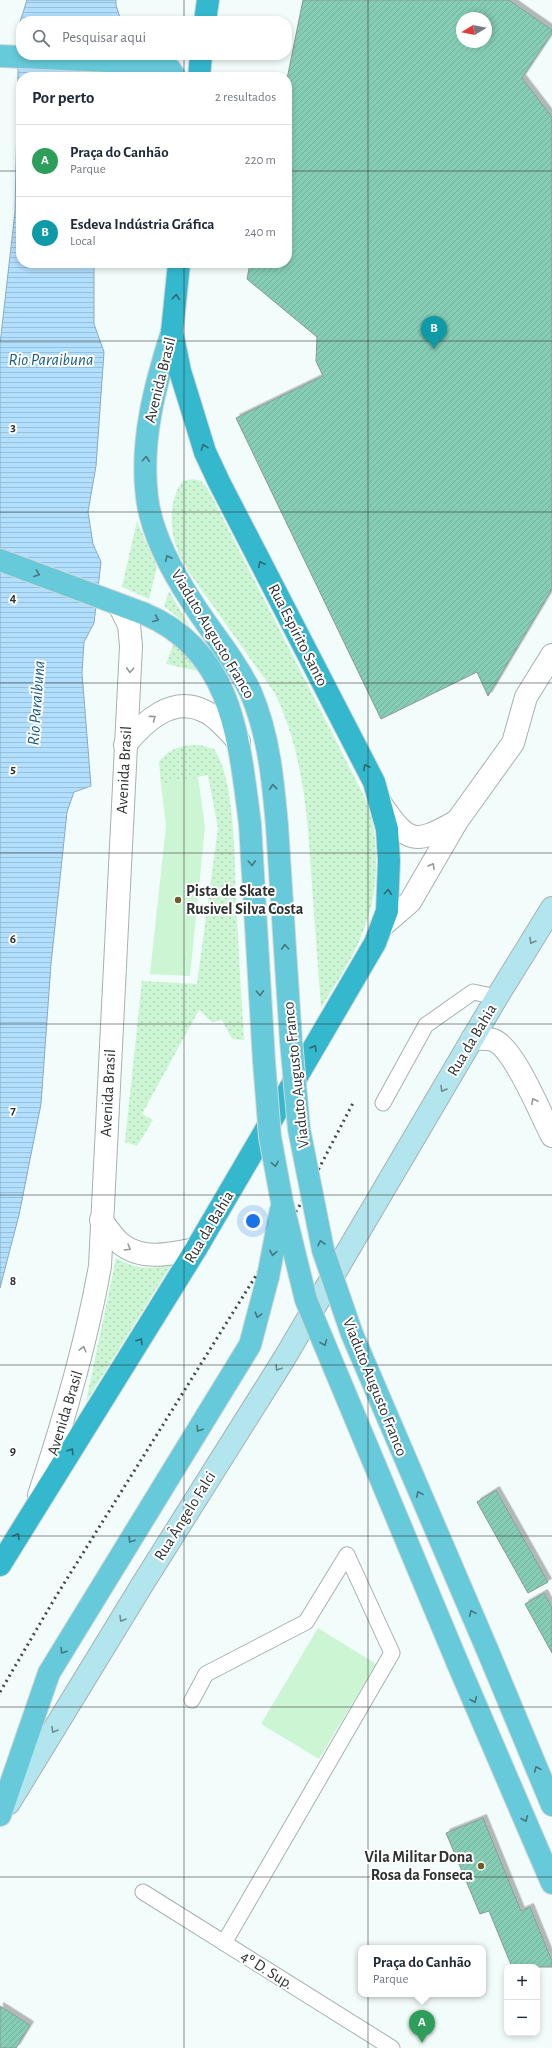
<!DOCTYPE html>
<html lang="pt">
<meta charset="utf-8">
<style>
:root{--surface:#fff;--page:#f6f6f7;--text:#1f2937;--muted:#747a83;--line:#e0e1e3;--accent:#111827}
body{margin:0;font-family:"Alegreya Sans",sans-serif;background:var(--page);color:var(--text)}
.controls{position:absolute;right:12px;bottom:12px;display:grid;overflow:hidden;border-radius:8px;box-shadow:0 2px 6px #0003}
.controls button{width:36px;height:36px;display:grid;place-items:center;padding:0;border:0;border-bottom:1px solid var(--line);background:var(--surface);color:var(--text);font:20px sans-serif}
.compass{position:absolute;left:456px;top:12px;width:36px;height:36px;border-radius:50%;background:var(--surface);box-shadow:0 2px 6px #0003;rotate:260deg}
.you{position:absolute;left:253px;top:1221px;width:14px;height:14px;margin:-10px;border:3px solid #fff;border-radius:50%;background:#1a73e8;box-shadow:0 0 0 6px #1a73e833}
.badge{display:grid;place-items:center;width:26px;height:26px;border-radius:50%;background:var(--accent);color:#fff;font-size:13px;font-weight:700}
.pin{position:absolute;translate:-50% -33px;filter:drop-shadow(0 1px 2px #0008)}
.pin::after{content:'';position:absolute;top:21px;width:14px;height:12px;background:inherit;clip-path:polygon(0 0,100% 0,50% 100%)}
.popup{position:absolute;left:358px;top:1945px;width:128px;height:52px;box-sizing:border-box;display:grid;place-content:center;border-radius:8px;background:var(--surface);filter:drop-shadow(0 1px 3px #0005);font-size:13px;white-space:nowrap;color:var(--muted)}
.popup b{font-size:15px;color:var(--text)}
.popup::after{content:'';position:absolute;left:50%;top:100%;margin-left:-8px;border:8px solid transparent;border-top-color:var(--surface)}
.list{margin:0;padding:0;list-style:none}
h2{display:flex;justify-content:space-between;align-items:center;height:52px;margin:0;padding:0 16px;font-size:17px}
h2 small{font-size:13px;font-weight:400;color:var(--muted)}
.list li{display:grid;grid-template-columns:26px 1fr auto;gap:12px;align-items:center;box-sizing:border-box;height:72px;padding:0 16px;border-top:1px solid var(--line)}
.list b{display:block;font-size:15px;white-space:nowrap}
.list p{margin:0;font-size:13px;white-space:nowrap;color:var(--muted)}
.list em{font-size:13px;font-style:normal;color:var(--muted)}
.icon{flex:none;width:22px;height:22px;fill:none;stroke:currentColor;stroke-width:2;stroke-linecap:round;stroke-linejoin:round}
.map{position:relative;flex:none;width:552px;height:2048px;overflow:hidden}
.search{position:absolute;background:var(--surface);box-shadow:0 2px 6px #0003;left:16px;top:16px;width:276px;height:44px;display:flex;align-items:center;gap:10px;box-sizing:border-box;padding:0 14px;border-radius:16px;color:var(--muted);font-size:15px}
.panel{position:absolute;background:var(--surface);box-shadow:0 2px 6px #0003;left:16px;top:72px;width:276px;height:196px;border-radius:16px}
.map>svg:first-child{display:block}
.grass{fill:#ccf6d3}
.park{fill:url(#park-dots)}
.water{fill:url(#water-rules);stroke:#8aabc0}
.building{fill:url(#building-hatch);stroke:#8e9794;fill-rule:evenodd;filter:url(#shadow)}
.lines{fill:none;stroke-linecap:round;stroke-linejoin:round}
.service-casing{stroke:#a7b1b0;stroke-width:17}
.minor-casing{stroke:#a7b1b0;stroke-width:24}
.tertiary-casing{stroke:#a7b1b0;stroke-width:24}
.secondary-casing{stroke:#a7b1b0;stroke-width:24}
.primary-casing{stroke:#d5d6d6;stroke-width:24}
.trunk-casing{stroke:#d5d6d6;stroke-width:24}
.service{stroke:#fff;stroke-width:15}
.minor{stroke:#fff;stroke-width:22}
.tertiary{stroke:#fff;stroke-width:22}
.secondary{stroke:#b2e5ed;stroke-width:22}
.primary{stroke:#66cada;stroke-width:22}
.trunk{stroke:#33b8ce;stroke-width:22}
.rail{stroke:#424747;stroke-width:3;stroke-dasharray:2 4;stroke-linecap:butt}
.primary-bridge-casing{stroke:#d5d6d6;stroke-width:24;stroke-linecap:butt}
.primary-bridge{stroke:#66cada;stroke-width:22}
.oneway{stroke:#306870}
.oneway2{stroke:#47767e}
.oneway3{stroke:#969898}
.oneway4{stroke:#708c90}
.grid{fill:none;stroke:#2e3232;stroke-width:1;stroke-opacity:0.55}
.poi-dot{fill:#705a2a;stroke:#fff;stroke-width:1.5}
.labels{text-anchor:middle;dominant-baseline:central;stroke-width:4;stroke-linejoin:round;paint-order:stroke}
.street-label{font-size:16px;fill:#2e3232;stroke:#fff}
.poi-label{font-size:16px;font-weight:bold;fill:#2e3232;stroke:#fff;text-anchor:start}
.water-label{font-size:17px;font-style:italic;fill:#185d80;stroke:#fff}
.grid-label{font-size:13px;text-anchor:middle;font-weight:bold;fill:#2e3232;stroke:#fff;stroke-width:4;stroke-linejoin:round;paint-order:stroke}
</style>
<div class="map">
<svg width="552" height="2048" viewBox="0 0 552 2048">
<defs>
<pattern id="park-dots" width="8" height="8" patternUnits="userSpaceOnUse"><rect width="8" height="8" fill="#ccf6d3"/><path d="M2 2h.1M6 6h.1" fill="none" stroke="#b0d3b6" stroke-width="1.8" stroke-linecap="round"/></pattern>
<pattern id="water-rules" width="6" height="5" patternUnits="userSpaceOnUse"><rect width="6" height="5" fill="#b1dffd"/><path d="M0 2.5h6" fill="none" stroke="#99c0d9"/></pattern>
<pattern id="building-hatch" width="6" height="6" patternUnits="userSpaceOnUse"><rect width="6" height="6" fill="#86cdb6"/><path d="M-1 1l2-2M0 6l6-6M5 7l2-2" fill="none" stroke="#74b09d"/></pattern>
<filter id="shadow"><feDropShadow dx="3.5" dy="-3.5" stdDeviation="0" flood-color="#0004"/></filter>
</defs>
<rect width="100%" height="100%" fill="#f1fcfb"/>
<g class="grass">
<polygon points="198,777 205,827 190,976 150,974 166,826 161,784"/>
<polygon points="318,1628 376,1664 319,1759 261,1724"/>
</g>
<g class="park">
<path d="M193 479 201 481 208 489 368 804C381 851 379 899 358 944 348 966 333 987 321 1008 318 967 315 926 312 886 308 821 304 751 274 692 254 664 234 636 214 607 202 590 188 573 179 554 169 532 168 500 183 481Z"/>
<polygon points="137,521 157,567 149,599 122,587"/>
<polygon points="169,591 190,627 164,606"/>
<polygon points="174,642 198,671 166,664"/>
<path d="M200 745 214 749C235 779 234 857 236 895 238 943 241 992 244 1040L232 1039 222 1020 212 1022 199 1010 142 1114 153 1120 137 1146 125 1142 142 981 197 984 218 828 208 775 161 784 159 762C170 748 182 745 200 745Z"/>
<path d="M116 1258C139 1270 146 1269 171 1265L86 1402Z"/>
</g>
<polygon class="water" points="27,0 116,0 116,5 121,21 21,21 21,55 117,55 111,77 21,77 21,263 94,263 94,324 104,352 96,466 88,512 93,544 101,562 94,623 84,642 82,673 91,786 74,792 67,812 51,964 41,1104 19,1215 0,1288 0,344 15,212 19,25"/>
<g class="building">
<path d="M303 0H509L552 30V33L522 78 552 117V589L488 696 477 672 381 719 236 418 323 376 316 361 317 337 247 279 250 263H287V79ZM462 18H486V42H462Z"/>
<polygon points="496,1490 548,1582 528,1593 477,1502"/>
<polygon points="544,1593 552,1608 552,1653 525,1604"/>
<polygon points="483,1818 521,1911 530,1907 552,1961 552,1967 512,1967 489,1911 480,1914 446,1833"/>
<polygon points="0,2006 30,2025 16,2048 0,2048"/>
</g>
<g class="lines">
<defs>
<g id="service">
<polyline points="383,1103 426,1025 473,992 497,997"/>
<polyline points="192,1700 206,1674 306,1622 347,1555"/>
<polyline points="143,1892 392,2048"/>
<polyline points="224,1943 392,1653 347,1555"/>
</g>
<g id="minor">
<path d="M381 804C408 844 415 845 457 821"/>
<polyline points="381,927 410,902 457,821 513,743 526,697 552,655"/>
<path d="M472 1039C479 1039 486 1038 493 1040 514 1047 541 1115 552 1136"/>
</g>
<g id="tertiary">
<path d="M125 745C144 722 172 695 204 711 218 717 228 731 239 742"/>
<path d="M101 1220C107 1228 114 1238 121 1244 143 1261 171 1254 196 1249"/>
<path d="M39 1495C64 1420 86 1345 100 1266L131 646 129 625 119 605"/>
</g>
<polyline id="secondary" points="9,1803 142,1585 284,1359 497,997 552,908"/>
<g id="primary">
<polyline points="0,56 153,63 170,69 175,77"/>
<path d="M172 332C155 385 140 441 147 497 151 532 173 573 192 602 210 631 237 662 251 693 269 736 273 780 277 826"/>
<path d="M0 560 145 614C234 652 239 741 250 824"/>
<polyline points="487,1649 552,1805"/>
<polyline points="458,1664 552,1883"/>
<polyline points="0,1815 49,1673 250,1345 268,1277"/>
</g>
<g id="trunk">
<polyline points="205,21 208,0"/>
<polyline points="199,77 201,55"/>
<polyline points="0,1565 196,1249 375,943 387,911 389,861 387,829 374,782 219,482 205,452 180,371 172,332 179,263"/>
</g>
</defs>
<use href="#service" class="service-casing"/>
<use href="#minor" class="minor-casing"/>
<use href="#tertiary" class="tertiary-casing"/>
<use href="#secondary" class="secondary-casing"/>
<use href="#primary" class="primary-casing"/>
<use href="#trunk" class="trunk-casing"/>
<use href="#service" class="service"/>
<use href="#minor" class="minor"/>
<use href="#tertiary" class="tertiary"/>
<use href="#secondary" class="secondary"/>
<use href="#primary" class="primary"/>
<use href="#trunk" class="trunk"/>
<polyline class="rail" points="0,1692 55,1598 300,1205 353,1103"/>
<defs>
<g id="primary-bridge">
<polyline points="250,824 264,1061 270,1137 282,1202 306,1300 458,1664"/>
<polyline points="277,826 291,1041 299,1129 323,1250 352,1334 487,1649"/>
<polyline points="268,1277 281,1209"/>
</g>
</defs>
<use href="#primary-bridge" class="primary-bridge-casing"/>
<use href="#primary-bridge" class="primary-bridge"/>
</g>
<defs><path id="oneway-chevron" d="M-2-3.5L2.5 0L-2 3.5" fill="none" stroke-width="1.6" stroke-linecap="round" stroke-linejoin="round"/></defs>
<g class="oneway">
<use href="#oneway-chevron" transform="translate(176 297) rotate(-84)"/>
<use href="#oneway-chevron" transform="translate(204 447) rotate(-110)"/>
<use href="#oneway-chevron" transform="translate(261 564) rotate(-117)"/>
<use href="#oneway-chevron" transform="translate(366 767) rotate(-117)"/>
<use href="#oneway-chevron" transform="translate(388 892) rotate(-86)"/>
<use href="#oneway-chevron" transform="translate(314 1048) rotate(-60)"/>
<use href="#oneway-chevron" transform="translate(140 1341) rotate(-58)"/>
<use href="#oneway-chevron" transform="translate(71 1451) rotate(-57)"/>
<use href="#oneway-chevron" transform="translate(17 1536) rotate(-59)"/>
</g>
<g class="oneway2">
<use href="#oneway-chevron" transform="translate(146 459) rotate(-87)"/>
<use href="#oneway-chevron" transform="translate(168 558) rotate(-116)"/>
<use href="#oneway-chevron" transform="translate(37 574) rotate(20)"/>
<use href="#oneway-chevron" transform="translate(156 619) rotate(23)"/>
<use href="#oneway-chevron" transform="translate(273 787) rotate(-96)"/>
<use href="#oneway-chevron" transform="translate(252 863) rotate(87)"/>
<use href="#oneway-chevron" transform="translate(285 947) rotate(-94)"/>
<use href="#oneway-chevron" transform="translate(260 993) rotate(87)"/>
<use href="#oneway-chevron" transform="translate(275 1164) rotate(80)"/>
<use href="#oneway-chevron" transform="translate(321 1243) rotate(-102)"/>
<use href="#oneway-chevron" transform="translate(273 1253) rotate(100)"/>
<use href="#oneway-chevron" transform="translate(258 1315) rotate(105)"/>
<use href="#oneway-chevron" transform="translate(324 1343) rotate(68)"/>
<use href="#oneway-chevron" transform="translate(199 1429) rotate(122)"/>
<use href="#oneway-chevron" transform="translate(419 1494) rotate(-114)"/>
<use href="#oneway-chevron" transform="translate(131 1540) rotate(122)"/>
<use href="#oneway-chevron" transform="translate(472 1613) rotate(-114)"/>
<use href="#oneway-chevron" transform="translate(63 1651) rotate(122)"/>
<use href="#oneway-chevron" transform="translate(474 1700) rotate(67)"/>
<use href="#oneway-chevron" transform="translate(537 1769) rotate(-113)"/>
<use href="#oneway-chevron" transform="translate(525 1819) rotate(67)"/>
</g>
<g class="oneway3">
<use href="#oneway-chevron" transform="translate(130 670) rotate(93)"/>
<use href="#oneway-chevron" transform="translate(153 718) rotate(-36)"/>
<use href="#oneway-chevron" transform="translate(432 866) rotate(-60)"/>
<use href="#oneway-chevron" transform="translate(534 1101) rotate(-117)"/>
<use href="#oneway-chevron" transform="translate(128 1248) rotate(30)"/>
<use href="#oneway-chevron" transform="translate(83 1349) rotate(-76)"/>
</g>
<g class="oneway4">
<use href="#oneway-chevron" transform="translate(532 941) rotate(121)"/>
<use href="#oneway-chevron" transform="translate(443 1089) rotate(121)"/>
<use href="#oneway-chevron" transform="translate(278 1368) rotate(122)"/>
<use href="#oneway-chevron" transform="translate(122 1619) rotate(121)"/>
<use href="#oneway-chevron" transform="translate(54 1730) rotate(121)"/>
</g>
<path class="grid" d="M184 0V21M368 0V2048M184 55V77M0 171H21M287 171H552M184 263V2048M0 341H552M0 512H552M0 683H552M0 853H552M0 1024H552M0 1195H552M0 1365H552M0 1536H552M0 1707H552M0 1877H552"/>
<g class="poi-dot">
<circle cx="178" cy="900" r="4"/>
<circle cx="481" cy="1866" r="4"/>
</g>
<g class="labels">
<g class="street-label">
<text transform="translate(160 380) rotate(-76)">Avenida Brasil</text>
<text transform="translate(213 634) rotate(59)">Viaduto Augusto Franco</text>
<text transform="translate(298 635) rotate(63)">Rua Espírito Santo</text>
<text transform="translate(124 770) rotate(-87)">Avenida Brasil</text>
<text transform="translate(472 1040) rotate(-59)">Rua da Bahia</text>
<text transform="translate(296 1075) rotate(-96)">Viaduto Augusto Franco</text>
<text transform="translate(108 1093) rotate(-87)">Avenida Brasil</text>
<text transform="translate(209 1227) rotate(-59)">Rua da Bahia</text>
<text transform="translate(375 1387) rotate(68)">Viaduto Augusto Franco</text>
<text transform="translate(65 1413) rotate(-73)">Avenida Brasil</text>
<text transform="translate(185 1516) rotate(-58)">Rua Ângelo Falci</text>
<text transform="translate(267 1970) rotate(32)">4º D. Sup.</text>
</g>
<g class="poi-label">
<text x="186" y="891">Pista de Skate<tspan x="186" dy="18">Rusivel Silva Costa</tspan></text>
<text x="473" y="1857" text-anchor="end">Vila Militar Dona<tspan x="473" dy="18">Rosa da Fonseca</tspan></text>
</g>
<g class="water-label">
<text x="51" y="359">Rio Paraibuna</text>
<text transform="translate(36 703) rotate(-86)">Rio Paraibuna</text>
</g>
</g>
<g class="grid-label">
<text x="13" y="431">3</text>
<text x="13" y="602">4</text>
<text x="13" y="773">5</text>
<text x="13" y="943">6</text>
<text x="13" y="1114">7</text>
<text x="13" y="1285">8</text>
<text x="13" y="1455">9</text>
</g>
</svg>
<div class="controls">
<button>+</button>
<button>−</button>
</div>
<svg class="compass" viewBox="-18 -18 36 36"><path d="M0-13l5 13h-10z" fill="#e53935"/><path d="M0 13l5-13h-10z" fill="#747a83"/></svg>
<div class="you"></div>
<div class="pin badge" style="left:422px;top:2043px;background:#2e9e5b">A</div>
<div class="popup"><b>Praça do Canhão</b>Parque</div>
<div class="pin badge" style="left:434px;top:349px;background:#0f9aa8">B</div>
<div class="search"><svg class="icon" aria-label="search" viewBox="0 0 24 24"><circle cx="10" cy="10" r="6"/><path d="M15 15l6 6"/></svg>Pesquisar aqui</div>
<section class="panel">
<h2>Por perto<small>2 resultados</small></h2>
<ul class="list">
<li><span class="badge" style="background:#2e9e5b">A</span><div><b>Praça do Canhão</b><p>Parque</p></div><em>220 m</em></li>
<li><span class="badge" style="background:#0f9aa8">B</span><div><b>Esdeva Indústria Gráfica</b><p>Local</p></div><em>240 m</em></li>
</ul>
</section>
</div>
